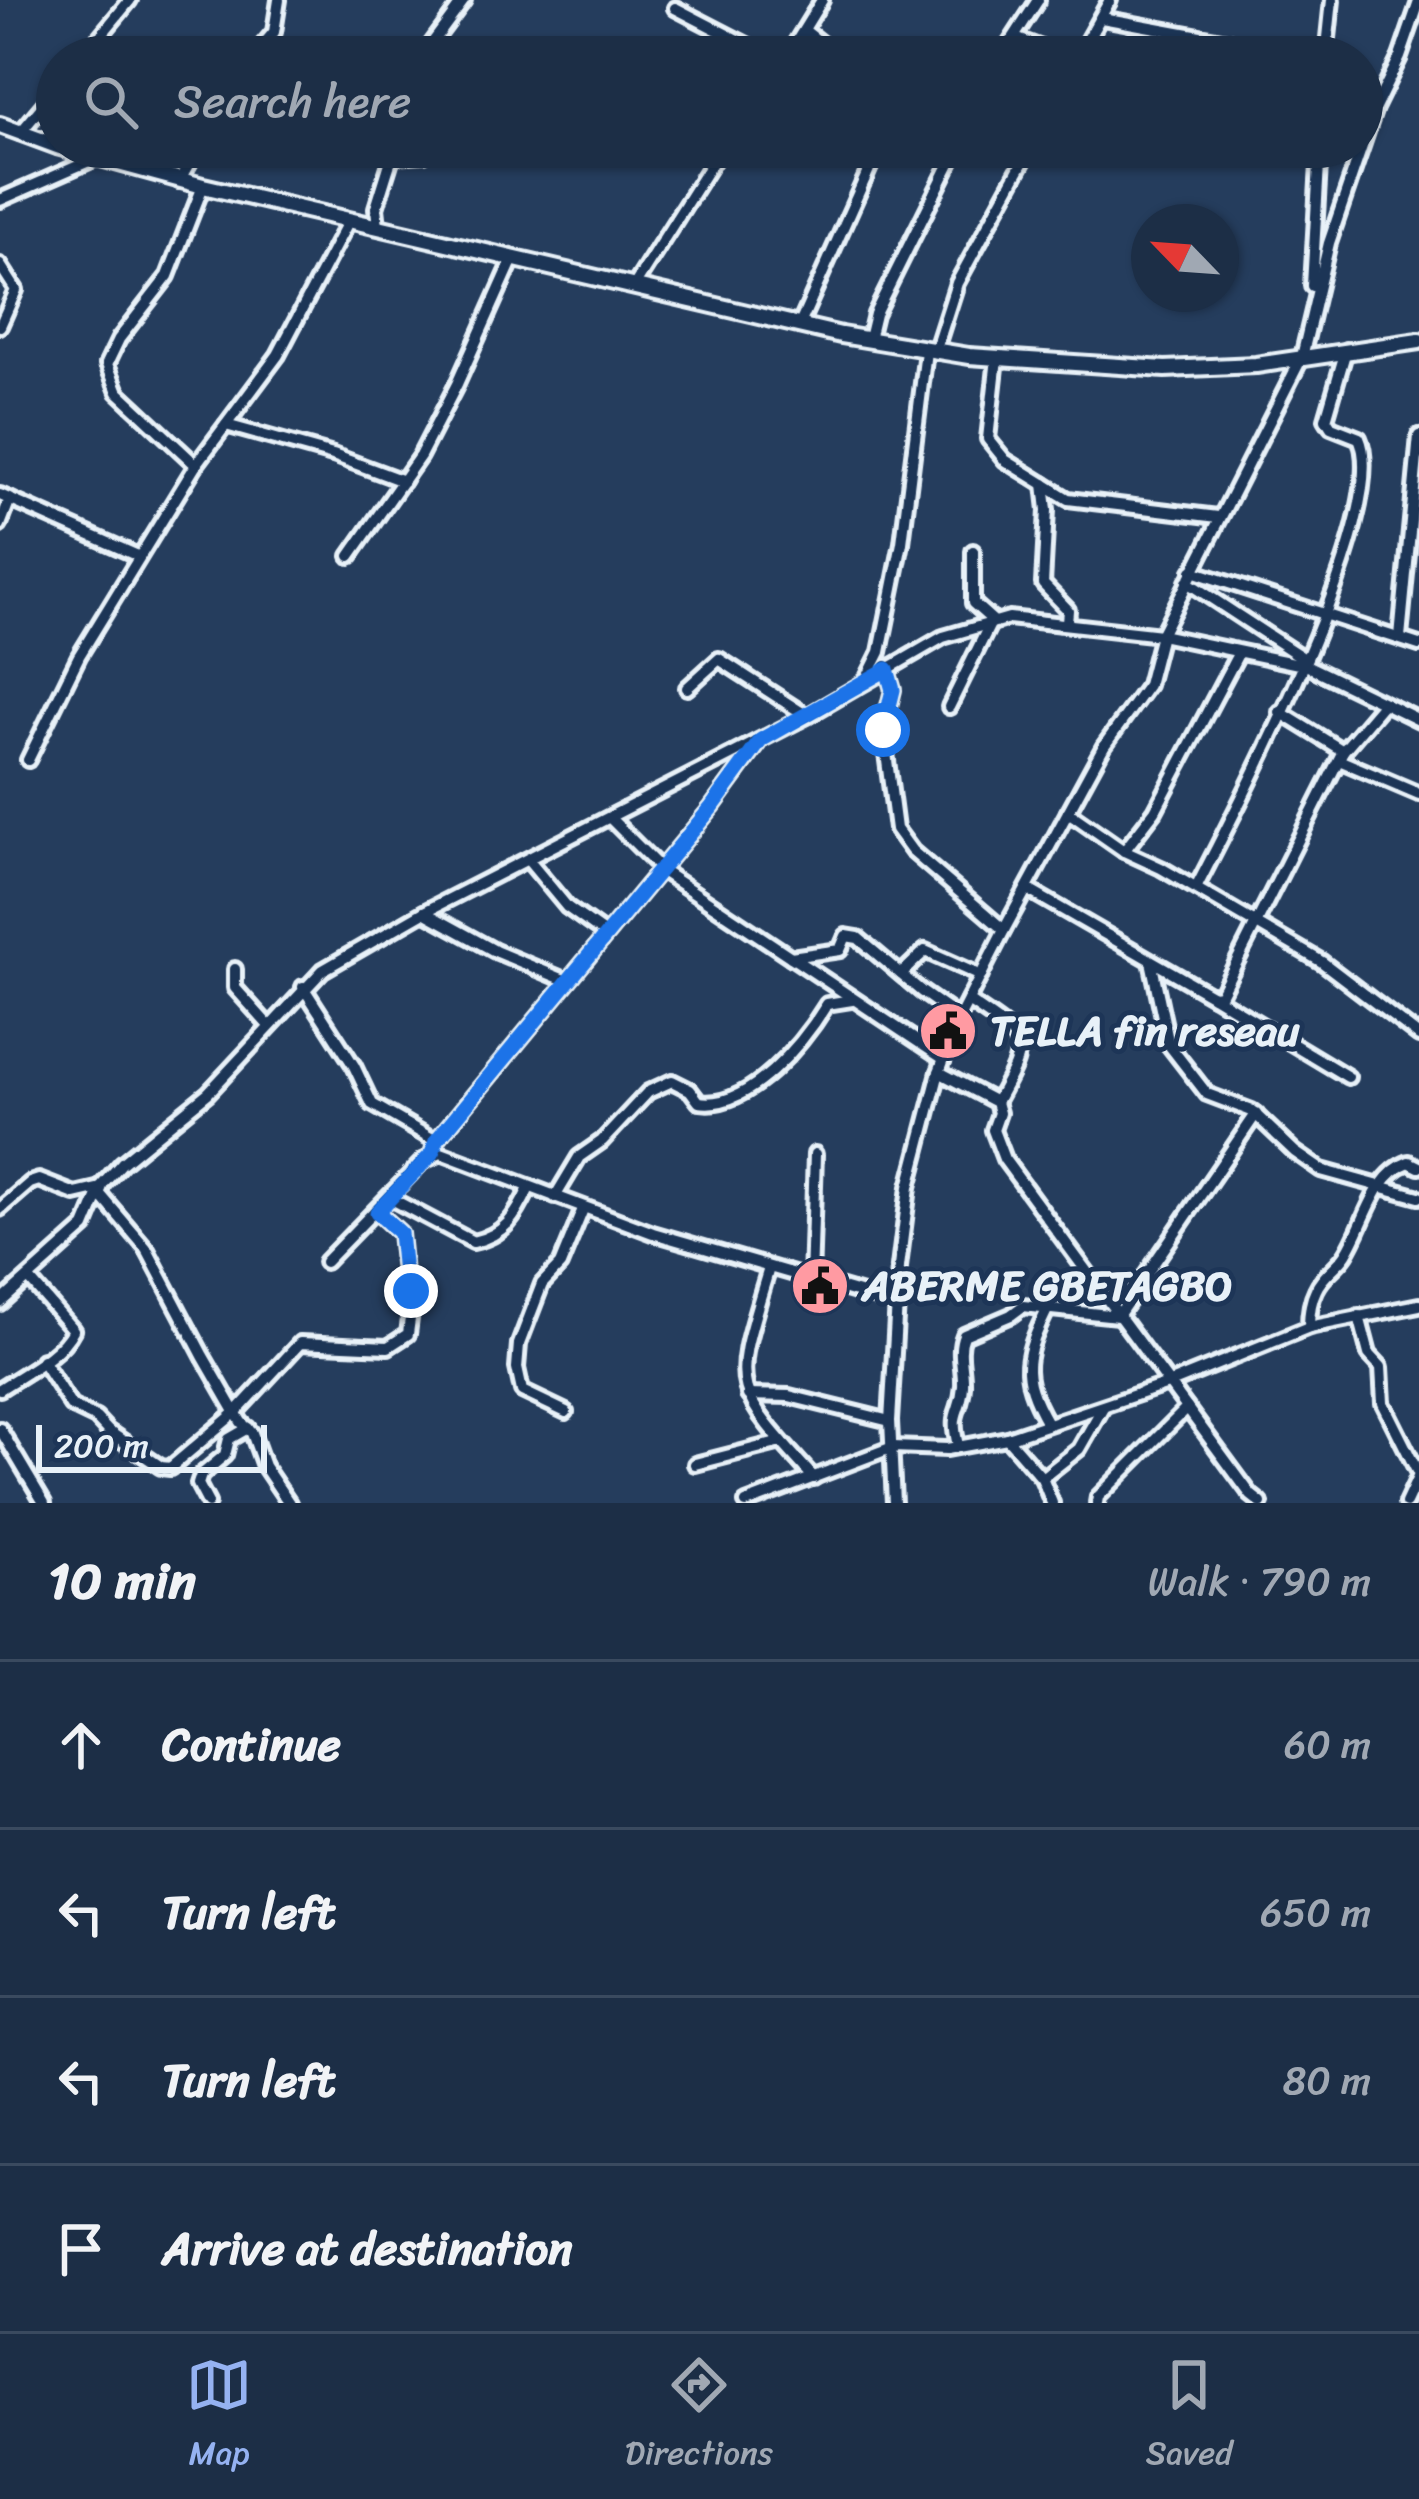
<!DOCTYPE html>
<meta charset="utf-8">
<style>
:root{--surface:#1c2e46;--page:#293a51;--text:#f1f3f6;--muted:#a0a8b3;--line:#3a4a5f;--accent:#95b2f1}
body{margin:0;font-family:Sriracha,sans-serif;background:var(--page);color:var(--text)}
.compass{position:absolute;left:1131px;top:204px;width:108px;height:108px;border-radius:50%;background:var(--surface);box-shadow:0 3px 9px #0004;rotate:295deg}
.scale{position:absolute;left:36px;bottom:30px;width:231px;box-sizing:border-box;padding-left:12px;border:6px solid #e8f1f8;border-top:0;font-size:33px;line-height:42px;white-space:nowrap;color:#e8f1f8;-webkit-text-stroke:9px #1d3557;paint-order:stroke}
.stop{position:absolute;width:36px;height:36px;margin:-27px;border:9px solid #1a73e8;border-radius:50%;background:#fff}
.stop.end{background:#1a73e8;border-color:#fff;box-shadow:0 3px 12px #0008}
.list{margin:0;padding:0;list-style:none}
h2{display:flex;justify-content:space-between;align-items:center;height:156px;margin:0;padding:0 48px;font-size:51px}
h2 small{font-size:39px;font-weight:400;color:var(--muted)}
.list li{display:grid;grid-template-columns:78px 1fr auto;gap:36px;align-items:center;box-sizing:border-box;height:168px;padding:0 48px;border-top:3px solid var(--line)}
.list b{display:block;font-size:45px;white-space:nowrap}
.list em{font-size:39px;font-style:normal;color:var(--muted)}
.icon{flex:none;width:66px;height:66px;fill:none;stroke:currentColor;stroke-width:2;stroke-linecap:round;stroke-linejoin:round}
.map{position:relative;flex:none;width:1419px;height:1503px;overflow:hidden}
.search{position:absolute;background:var(--surface);box-shadow:0 3px 9px #0004;left:36px;right:36px;top:36px;height:132px;display:flex;align-items:center;gap:30px;box-sizing:border-box;padding:0 42px;border-radius:66px;color:var(--muted);font-size:45px}
.sheet{height:828px;background:var(--surface)}
nav{display:flex;justify-content:space-around;align-items:center;box-sizing:border-box;height:168px;border-top:3px solid var(--line);background:var(--surface);font-size:33px;color:var(--muted)}
nav a{display:grid;justify-items:center;gap:6px}
nav .on{color:var(--accent)}
.map>svg:first-child{display:block}
.lines{fill:none;stroke-linecap:round;stroke-linejoin:round}
.minor-casing{stroke:#e8f1f8;stroke-width:20}
.major-casing{stroke:#e8f1f8;stroke-width:22}
.minor{stroke:#1d3557;stroke-width:10}
.major{stroke:#1d3557;stroke-width:14}
.route{stroke:#1a73e8;stroke-width:15}
.labels{text-anchor:middle;dominant-baseline:central;stroke-width:10;stroke-linejoin:round;paint-order:stroke}
.poi-label{font-size:42px;font-weight:bold;fill:#e8f1f8;stroke:#1d3557;text-anchor:start}
</style>
<div class="map">
<svg width="1419" height="1503" viewBox="0 0 1419 1503">
<rect width="100%" height="100%" fill="#253d5d"/>
<filter id="ink" filterUnits="userSpaceOnUse"><feTurbulence type="fractalNoise" baseFrequency=".00833" numOctaves="2"/><feDisplacementMap in="SourceGraphic" scale="24" xChannelSelector="R" yChannelSelector="G"/><feConvolveMatrix kernelMatrix="1 2 1 2 8 2 1 2 1" color-interpolation-filters="sRGB"/></filter>
<g filter="url(#ink)">
<g class="lines">
<defs>
<g id="minor">
<polyline points="675,8 770,57"/>
<polyline points="1102,18 1314,57"/>
<polyline points="804,30 838,57"/>
<polyline points="1015,38 1066,57"/>
<polyline points="83,57 130,0"/>
<polyline points="253,57 274,32 279,0"/>
<polyline points="422,57 464,0"/>
<polyline points="701,57 732,38"/>
<polyline points="787,57 822,0"/>
<polyline points="1001,57 1038,0"/>
<polyline points="1078,57 1110,0"/>
<polyline points="1326,57 1332,0"/>
<polyline points="20,133 57,89"/>
<polyline points="393,156 424,154 432,147"/>
<polyline points="179,181 198,147"/>
<polyline points="0,200 96,158"/>
<polyline points="378,226 376,208 395,147"/>
<polyline points="0,265 16,290 0,326"/>
<polyline points="634,286 722,147"/>
<polyline points="1312,286 1320,147"/>
<polyline points="800,324 879,147"/>
<polyline points="869,339 875,314 958,147"/>
<polyline points="935,352 957,283 1031,147"/>
<polyline points="997,358 988,439 1005,460 1068,499 1218,517"/>
<polyline points="226,425 333,455 403,481"/>
<polyline points="196,465 118,392 107,364 119,339 168,276 203,186"/>
<polyline points="1044,484 1047,510 1043,584 1068,610 1067,622"/>
<polyline points="0,495 138,556"/>
<polyline points="0,525 10,499"/>
<polyline points="350,556 420,456 457,384 513,259"/>
<polyline points="1192,571 1419,645"/>
<polyline points="1187,582 1303,658"/>
<polyline points="1400,637 1419,436"/>
<polyline points="886,666 893,690 883,730 896,829 912,851 1004,930"/>
<polyline points="865,682 880,652 902,543 926,351"/>
<polyline points="687,688 719,659 807,716"/>
<polyline points="949,707 992,620 973,603 973,551"/>
<polyline points="1280,712 1343,751"/>
<polyline points="28,760 79,656 196,465 278,355 349,220"/>
<polyline points="1339,760 1419,794"/>
<polyline points="1068,812 1124,851 1161,868 1322,962 1419,1036"/>
<polyline points="611,819 665,873 944,1059"/>
<polyline points="1124,851 1155,811 1238,654"/>
<polyline points="528,860 567,907 605,934"/>
<path d="M1196 888C1236 811 1393 512 1359 438L1331 427 1326 419 1346 350"/>
<polyline points="1027,889 1213,996 1220,995 1343,751 1384,703"/>
<polyline points="424,912 495,951 567,981"/>
<polyline points="791,957 840,950 846,936 858,938 922,992 959,1018"/>
<polyline points="1151,961 1169,1045 1207,1094 1252,1111 1295,1152 1321,1170 1419,1197"/>
<polyline points="235,969 235,988 269,1026"/>
<polyline points="901,974 925,951 981,976"/>
<polyline points="303,987 354,1066 372,1104 436,1141"/>
<polyline points="1213,996 1348,1077"/>
<path d="M968 1001C1027 1041 1031 1039 996 1102"/>
<polyline points="939,1072 996,1102 999,1113 993,1130 1004,1159 1251,1495 1261,1503"/>
<polyline points="432,1154 436,1141 712,807 759,743"/>
<polyline points="99,1193 146,1248 203,1356 241,1422 252,1433 264,1466 289,1503"/>
<path d="M555 1197 579 1157 602 1141 648 1092 672 1081 690 1090 699 1102C749 1110 803 1043 827 1004L852 1000"/>
<path d="M390 1198 473 1242C505 1235 516 1216 529 1188"/>
<polyline points="0,1209 30,1183 39,1180 75,1194 101,1188"/>
<polyline points="325,1262 423,1161 441,1153 653,1233 897,1304"/>
<path d="M769 1268C733 1389 727 1383 814 1478"/>
<polyline points="811,1281 815,1154"/>
<polyline points="0,1303 85,1227 103,1184 122,1163 208,1093 323,970 424,912 807,716 943,637 1009,618 1161,635 1308,666 1419,720"/>
<polyline points="1359,1316 1369,1354 1381,1367 1383,1403 1419,1475"/>
<path d="M1309 1327C1309 1315 1310 1302 1316 1290 1323 1274 1337 1268 1346 1254 1365 1225 1373 1175 1409 1162L1419 1167"/>
<polyline points="42,1360 71,1406 96,1418 108,1431 161,1467 170,1468 236,1412 300,1343 388,1347 408,1334 413,1295 405,1283 400,1233 377,1212"/>
<path d="M0 1389C24 1373 60 1356 73 1330L30 1280"/>
<polyline points="748,1395 789,1396 890,1421"/>
<polyline points="566,1412 522,1391 517,1368 519,1344 542,1284 560,1265 583,1209"/>
<path d="M1047 1423C1018 1373 1025 1355 1049 1306"/>
<polyline points="0,1429 44,1503"/>
<polyline points="1007,1438 1042,1478 1052,1503"/>
<path d="M958 1445C949 1411 961 1414 963 1386 964 1368 957 1352 964 1335L1011 1315 1023 1306 1118 1316 1256 1114"/>
<polyline points="695,1464 781,1442"/>
<polyline points="1042,1478 1079,1449 1103,1407"/>
<polyline points="208,1503 198,1484 201,1475 225,1455 229,1439 248,1428"/>
<polyline points="746,1503 893,1447 947,1449 1007,1438 1168,1384 1309,1327 1419,1305"/>
<polyline points="894,1503 890,1421 899,1267 909,1187 939,1072 959,1018 1004,930 1104,746 1148,685 1161,635 1302,357 1329,243 1375,108 1400,57 1419,2"/>
<polyline points="1097,1503 1098,1497 1187,1408"/>
<polyline points="1406,1503 1419,1475"/>
</g>
<g id="major">
<polyline points="0,125 57,146"/>
<polyline points="60,147 203,186 841,335 969,356 1165,369 1256,365 1419,341"/>
</g>
</defs>
<use href="#minor" class="minor-casing"/>
<use href="#major" class="major-casing"/>
<use href="#minor" class="minor"/>
<use href="#major" class="major"/>
</g>
</g>
<g class="lines" filter="url(#ink)">
<polyline class="route" points="411,1291 405,1283 400,1233 377,1212 432,1154 436,1141 712,807 761,740 887,669 893,690 883,730"/>
</g>
<defs>
<symbol id="civic-disc" viewBox="-11 -11 22 22"><circle r="9.5" fill="#ff9aa2" stroke="#1d3557"/><path d="M-.6-6.5H3V-4.5H.6V-3L4-1V1h2V6H-6V1h2V-1L-.6-3ZM-1.2 2.5V6h2.4V2.5Z" fill="#111"/></symbol>
</defs>
<g fill-rule="evenodd">
<use href="#civic-disc" x="915" y="998" width="66" height="66"/>
<use href="#civic-disc" x="787" y="1253" width="66" height="66"/>
</g>
<g class="labels">
<g class="poi-label">
<text x="990" y="1031">TELLA fin reseau</text>
<text x="862" y="1286">ABERME GBETAGBO</text>
</g>
</g>
</svg>
<svg class="compass" viewBox="-18 -18 36 36"><path d="M0-13l5 13h-10z" fill="#e53935"/><path d="M0 13l5-13h-10z" fill="#a0a8b3"/></svg>
<div class="scale">200 m</div>
<div class="stop" style="left:883px;top:730px"></div>
<div class="stop end" style="left:411px;top:1291px"></div>
<div class="search"><svg class="icon" aria-label="search" viewBox="0 0 24 24"><circle cx="10" cy="10" r="6"/><path d="M15 15l6 6"/></svg>Search here</div>
</div>
<section class="sheet">
<h2>10 min<small>Walk · 790 m</small></h2>
<ul class="list">
<li><svg class="icon" aria-label="ahead" viewBox="0 0 24 24"><path d="M12 20V5M6 11l6-6 6 6"/></svg><div><b>Continue</b></div><em>60 m</em></li>
<li><svg class="icon" aria-label="left" viewBox="0 0 24 24"><path d="M17 20v-9H6M10 6l-5 5 5 5"/></svg><div><b>Turn left</b></div><em>650 m</em></li>
<li><svg class="icon" aria-label="left" viewBox="0 0 24 24"><path d="M17 20v-9H6M10 6l-5 5 5 5"/></svg><div><b>Turn left</b></div><em>80 m</em></li>
<li><svg class="icon" aria-label="arrive" viewBox="0 0 24 24"><path d="M6 21V4h12l-3 4 3 4H6"/></svg><div><b>Arrive at destination</b></div></li>
</ul>
</section>
<nav>
<a class="on"><svg class="icon" aria-label="map" viewBox="0 0 24 24"><path d="M3 6l6-2 6 2 6-2v14l-6 2-6-2-6 2zM9 4v14M15 6v14"/></svg>Map</a>
<a><svg class="icon" aria-label="directions" viewBox="0 0 24 24"><path d="M12 3l9 9-9 9-9-9zM9 14v-3h6M13 9l2 2-2 2"/></svg>Directions</a>
<a><svg class="icon" aria-label="saved" viewBox="0 0 24 24"><path d="M7 4h10v16l-5-4-5 4z"/></svg>Saved</a>
</nav>
